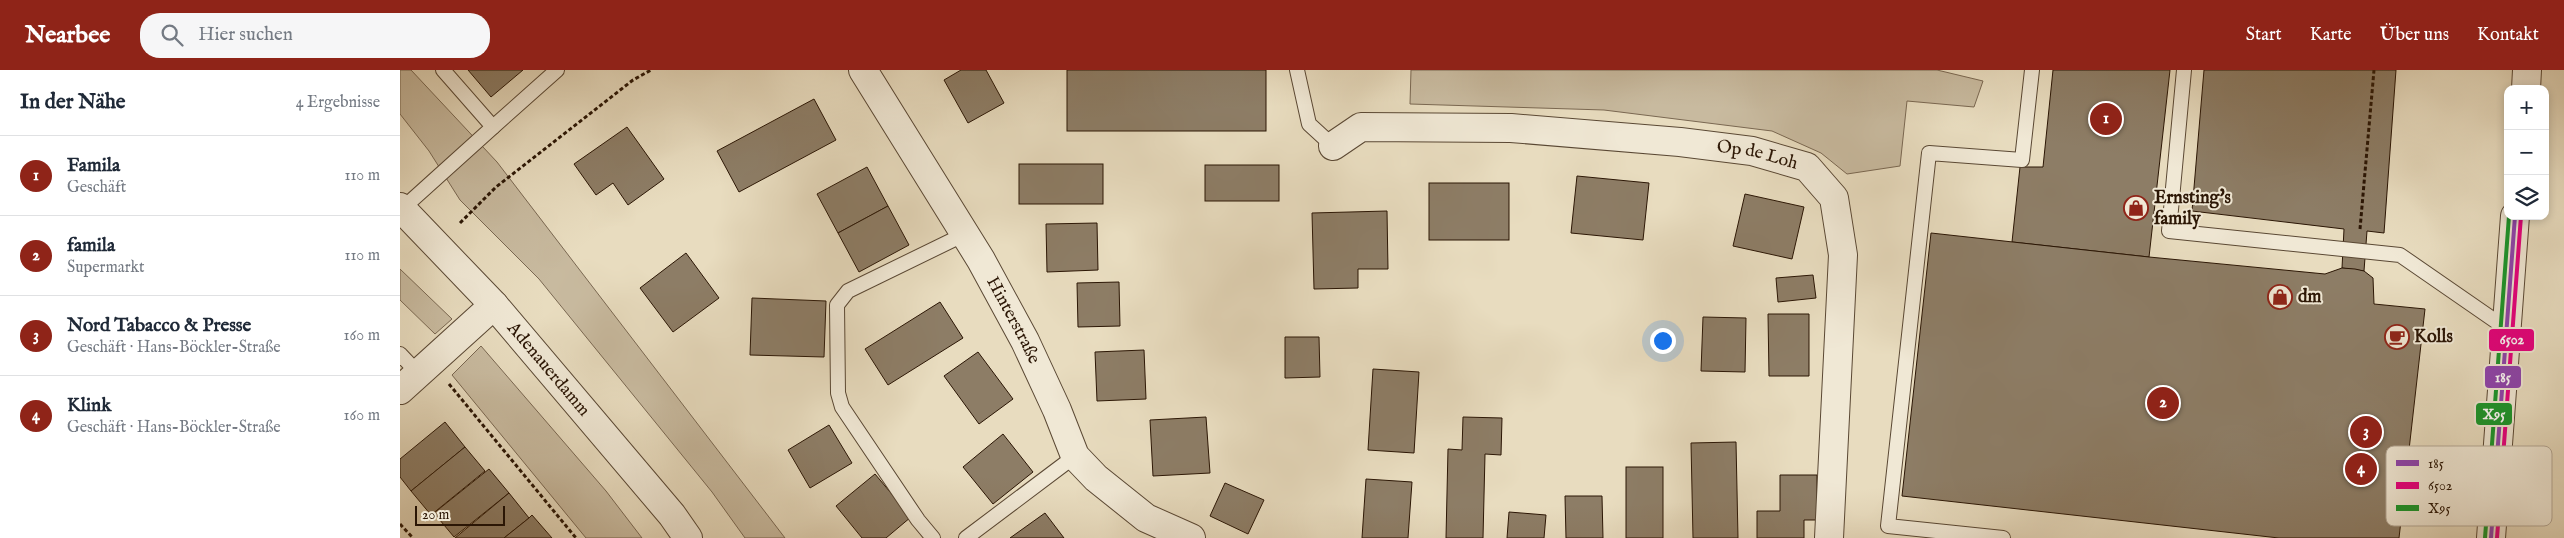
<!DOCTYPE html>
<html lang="de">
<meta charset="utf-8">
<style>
:root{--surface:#fff;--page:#f6f6f7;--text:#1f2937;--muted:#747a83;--line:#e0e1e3;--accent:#8f2418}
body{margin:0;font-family:"IM FELL English",serif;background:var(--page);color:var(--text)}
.controls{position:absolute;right:15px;top:15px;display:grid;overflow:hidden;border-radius:10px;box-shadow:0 2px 8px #0003}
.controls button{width:45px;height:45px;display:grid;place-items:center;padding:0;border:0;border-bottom:1px solid var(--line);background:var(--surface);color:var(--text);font:25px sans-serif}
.scale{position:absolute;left:15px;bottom:12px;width:90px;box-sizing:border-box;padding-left:5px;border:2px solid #2b1605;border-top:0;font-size:14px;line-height:18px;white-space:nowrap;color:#2b1605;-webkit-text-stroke:4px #f0e8d5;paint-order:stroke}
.you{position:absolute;left:1262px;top:270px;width:18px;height:18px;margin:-12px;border:4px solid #fff;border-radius:50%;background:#1a73e8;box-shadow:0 0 0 8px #1a73e833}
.badge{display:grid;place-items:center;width:32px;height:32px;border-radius:50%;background:var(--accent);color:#fff;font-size:16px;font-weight:700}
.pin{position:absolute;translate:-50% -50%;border:2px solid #fff;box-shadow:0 1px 5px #0006}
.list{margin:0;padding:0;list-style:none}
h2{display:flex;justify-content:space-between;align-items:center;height:65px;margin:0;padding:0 20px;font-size:21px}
h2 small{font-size:16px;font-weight:400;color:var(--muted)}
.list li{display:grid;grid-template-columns:32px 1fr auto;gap:15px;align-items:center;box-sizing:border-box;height:80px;padding:0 20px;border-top:1px solid var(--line)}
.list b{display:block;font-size:19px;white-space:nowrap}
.list p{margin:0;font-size:16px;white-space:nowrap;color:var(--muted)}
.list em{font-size:16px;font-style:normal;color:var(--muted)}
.icon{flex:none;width:28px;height:28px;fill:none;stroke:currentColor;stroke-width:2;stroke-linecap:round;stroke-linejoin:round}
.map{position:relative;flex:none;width:2164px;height:468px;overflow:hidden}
header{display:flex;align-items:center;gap:30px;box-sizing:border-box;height:70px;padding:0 25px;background:var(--accent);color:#fff}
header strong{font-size:24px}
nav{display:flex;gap:28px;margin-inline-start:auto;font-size:18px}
.search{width:350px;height:45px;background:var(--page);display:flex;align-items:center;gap:12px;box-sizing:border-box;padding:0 18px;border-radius:20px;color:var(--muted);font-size:19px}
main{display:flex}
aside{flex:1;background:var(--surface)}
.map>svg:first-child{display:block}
.green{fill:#c8ba9f;stroke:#7a6852}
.building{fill:#8d7d66;stroke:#2b1605}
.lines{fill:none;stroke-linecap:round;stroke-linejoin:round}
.service-casing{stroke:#5a4834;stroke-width:16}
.minor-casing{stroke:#5a4834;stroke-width:30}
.tertiary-casing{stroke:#5a4834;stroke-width:30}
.path{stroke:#2b1605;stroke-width:3;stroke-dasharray:4 2.5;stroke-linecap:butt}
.service{stroke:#f0e8d5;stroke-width:14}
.minor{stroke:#f0e8d5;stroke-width:28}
.tertiary{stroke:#f0e8d5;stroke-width:28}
.bus-1-casing{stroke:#f0e8d5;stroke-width:8}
.bus-2-casing{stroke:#f0e8d5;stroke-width:8}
.bus-3-casing{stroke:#f0e8d5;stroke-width:8}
.bus-1{stroke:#8e44ad;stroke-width:4}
.bus-2{stroke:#e5007d;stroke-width:4}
.bus-3{stroke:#1a962b;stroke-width:4}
.labels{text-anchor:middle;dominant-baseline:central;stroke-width:4;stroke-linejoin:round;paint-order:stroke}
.street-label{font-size:18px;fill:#2b1605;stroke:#f0e8d5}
.poi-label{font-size:18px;font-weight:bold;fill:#2b1605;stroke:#f0e8d5;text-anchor:start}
.key{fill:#f0e8d5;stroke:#b5a997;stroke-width:1}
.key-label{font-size:14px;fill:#2b1605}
.line-badge{stroke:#f0e8d5;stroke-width:2}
.badge-label{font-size:14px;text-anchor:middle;font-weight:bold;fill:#fff}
</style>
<header>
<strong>Nearbee</strong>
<div class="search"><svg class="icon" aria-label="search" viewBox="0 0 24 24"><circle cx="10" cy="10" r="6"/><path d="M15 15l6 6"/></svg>Hier suchen</div>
<nav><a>Start</a><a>Karte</a><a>Über uns</a><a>Kontakt</a></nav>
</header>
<main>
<aside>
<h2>In der Nähe<small>4 Ergebnisse</small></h2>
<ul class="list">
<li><span class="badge">1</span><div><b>Famila</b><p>Geschäft</p></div><em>110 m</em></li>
<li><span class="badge">2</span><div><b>famila</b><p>Supermarkt</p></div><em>110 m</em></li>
<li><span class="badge">3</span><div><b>Nord Tabacco &amp; Presse</b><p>Geschäft · Hans-Böckler-Straße</p></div><em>160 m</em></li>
<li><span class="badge">4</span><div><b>Klink</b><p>Geschäft · Hans-Böckler-Straße</p></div><em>160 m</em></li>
</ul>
</aside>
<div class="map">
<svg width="2164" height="468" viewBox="0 0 2164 468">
<rect width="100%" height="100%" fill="#e8dcbf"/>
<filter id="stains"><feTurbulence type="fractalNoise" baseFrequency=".004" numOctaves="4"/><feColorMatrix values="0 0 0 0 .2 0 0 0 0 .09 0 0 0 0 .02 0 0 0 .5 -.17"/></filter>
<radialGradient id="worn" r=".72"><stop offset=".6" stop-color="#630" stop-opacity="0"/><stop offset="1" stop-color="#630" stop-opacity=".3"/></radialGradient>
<g class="green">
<polygon points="0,0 11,0 97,92 385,468 345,468 312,422 139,209 60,130 29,81 0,44"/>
<polygon points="1011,0 1537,0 1583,11 1574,37 1507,31 1500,96 1447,104 1421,83 1372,61 1204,40 1010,34"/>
<polygon points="0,199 52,249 35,264 0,230"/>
<polygon points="81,276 206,421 242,468 186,468 52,305"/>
</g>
<g class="building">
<polygon points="68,0 123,0 91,27"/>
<polygon points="561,0 586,0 604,33 568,53 544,10"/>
<rect x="667" y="0" width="199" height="61"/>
<polygon points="1653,0 1770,0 1749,187 1612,172 1620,97 1643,97"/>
<polygon points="1804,0 1996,0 1984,163 1967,161 1964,201 1942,198 1944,159 1792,141"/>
<polygon points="414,29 436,70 339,122 317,81"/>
<polygon points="227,57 264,109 228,135 213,113 196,125 174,94"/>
<rect x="619" y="94" width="84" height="40"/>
<rect x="805" y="95" width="74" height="36"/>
<polygon points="467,97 488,136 438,163 417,124"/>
<polygon points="1177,106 1249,113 1243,170 1171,163"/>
<rect x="1029" y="113" width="80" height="57"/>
<polygon points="1345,124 1404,137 1392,189 1333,176"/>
<polygon points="488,136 509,175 459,202 438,163"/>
<polygon points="987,141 988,199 958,199 958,218 914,219 912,143"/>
<polygon points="697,153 698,200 647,202 646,154"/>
<polygon points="1531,163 1749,187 1925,204 1942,198 1955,199 1964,201 1973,208 1974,234 2025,239 1999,468 1879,468 1502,426"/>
<polygon points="286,183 319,228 273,262 240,218"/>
<polygon points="1413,205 1416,228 1378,232 1376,208"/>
<polygon points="719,212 720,256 678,257 677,213"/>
<polygon points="352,228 426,231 424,287 350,285"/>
<polygon points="540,232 563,268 488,315 465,279"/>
<polygon points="1368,244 1409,244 1409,306 1369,306"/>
<polygon points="1303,247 1346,248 1345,302 1301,301"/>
<polygon points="885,267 919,267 920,307 885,308"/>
<polygon points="744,280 746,329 697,331 695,282"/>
<polygon points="578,282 613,329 579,354 544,306"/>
<polygon points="973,299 1019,302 1014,383 968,380"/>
<polygon points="806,347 810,403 753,406 750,350"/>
<polygon points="1063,347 1102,348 1101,385 1085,384 1083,468 1046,468 1048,379 1062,380"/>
<polygon points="45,352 65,377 11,421 0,407 0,389"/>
<polygon points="429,355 452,393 410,418 388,380"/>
<polygon points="603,364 633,402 593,434 563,397"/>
<polygon points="1336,372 1338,468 1293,468 1291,373"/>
<polygon points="65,377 85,401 31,445 11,421"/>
<rect x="1226" y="397" width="37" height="71"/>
<polygon points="89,399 109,423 54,467 34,443"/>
<polygon points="475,404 511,447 486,468 462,468 436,436"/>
<polygon points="1380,405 1417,405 1417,450 1404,450 1404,468 1357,468 1357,441 1380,441"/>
<polygon points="966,409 1012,412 1008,468 962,468"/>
<polygon points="825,413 864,430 848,464 810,446"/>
<polygon points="109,423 129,448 104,468 55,468"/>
<polygon points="1165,426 1202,426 1203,468 1166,468"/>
<polygon points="1109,442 1146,445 1144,468 1107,468"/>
<polygon points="645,443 664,468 610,468"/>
<polygon points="132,445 152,468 104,468 129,448"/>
</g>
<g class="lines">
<defs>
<g id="service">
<polyline points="897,0 909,54 933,76"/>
<polyline points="1784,0 1769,161 2000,185 2107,259"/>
<polyline points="93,57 157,0"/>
<polyline points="2,139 93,57 43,0"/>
<polyline points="0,284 18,303"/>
<polyline points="533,468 518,450 442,337 438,323 437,235 448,221 565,164"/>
<polyline points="566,468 675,386"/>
<polyline points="1603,468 1488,456 1529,83 1622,90 1632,0"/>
</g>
<g id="minor">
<path id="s1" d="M463 0 581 190 625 271 657 340 675 386 696 408 746 448 791 468"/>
<path id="s2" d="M933 76 961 57 1111 58 1280 72 1352 81 1407 97 1434 128 1443 185 1429 468"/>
<polyline points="0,320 94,235"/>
</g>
<g id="tertiary">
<polyline points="2126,19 2127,0"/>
<path id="s3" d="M0 137 94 235 272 445 288 468"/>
<polyline points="2091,468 2115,146"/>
</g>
</defs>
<use href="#service" class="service-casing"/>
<use href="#minor" class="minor-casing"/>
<use href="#tertiary" class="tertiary-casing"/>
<g class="path">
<polyline points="60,153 96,117 233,10 251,0"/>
<polyline points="1960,159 1974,0"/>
<polyline points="49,314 176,468"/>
<polyline points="0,454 13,468"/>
</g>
<use href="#service" class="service"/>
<use href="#minor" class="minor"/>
<use href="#tertiary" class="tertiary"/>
<defs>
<polyline id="bus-1" points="2091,468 2115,146"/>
<polyline id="bus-2" points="2097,468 2121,146"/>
<polyline id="bus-3" points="2085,468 2109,146"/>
</defs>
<use href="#bus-1" class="bus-1-casing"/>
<use href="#bus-2" class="bus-2-casing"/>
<use href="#bus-3" class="bus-3-casing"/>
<use href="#bus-1" class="bus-1"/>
<use href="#bus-2" class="bus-2"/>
<use href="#bus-3" class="bus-3"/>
</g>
<defs>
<symbol id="shop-ring" viewBox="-11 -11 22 22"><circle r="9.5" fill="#f0e8d5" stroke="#8f2418" stroke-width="1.5"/><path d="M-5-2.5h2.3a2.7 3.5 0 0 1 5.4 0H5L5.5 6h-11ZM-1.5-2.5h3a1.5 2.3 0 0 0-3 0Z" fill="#8f2418"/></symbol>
<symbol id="cafe-ring" viewBox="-11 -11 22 22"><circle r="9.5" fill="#f0e8d5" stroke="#8f2418" stroke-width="1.5"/><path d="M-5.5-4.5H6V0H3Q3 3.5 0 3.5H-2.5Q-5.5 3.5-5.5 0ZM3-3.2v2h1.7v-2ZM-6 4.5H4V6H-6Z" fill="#8f2418"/></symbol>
</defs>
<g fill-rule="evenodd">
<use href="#shop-ring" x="1722" y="124" width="28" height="28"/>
<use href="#shop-ring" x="1866" y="213" width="28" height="28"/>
<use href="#cafe-ring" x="1983" y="253" width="28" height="28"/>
</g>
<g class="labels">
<g class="street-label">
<text stroke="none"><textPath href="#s2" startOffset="432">Op de Loh</textPath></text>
<text stroke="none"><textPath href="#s1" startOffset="292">Hinterstraße</textPath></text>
<text stroke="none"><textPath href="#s3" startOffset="220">Adenauerdamm</textPath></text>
</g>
<g class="poi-label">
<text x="1754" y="128">Ernsting's<tspan x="1754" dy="21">family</tspan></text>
<text x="1898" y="227">dm</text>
<text x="2014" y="267">Kolls</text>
</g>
</g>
<rect x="1986" y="376" width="166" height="80" rx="8" class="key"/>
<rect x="1996" y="390" width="23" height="6" fill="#8e44ad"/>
<rect x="1996" y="412" width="23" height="7" fill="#e5007d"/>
<rect x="1996" y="435" width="23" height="6" fill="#1a962b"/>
<g class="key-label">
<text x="2028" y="398">185</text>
<text x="2028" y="420">6502</text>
<text x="2028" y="443">X95</text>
</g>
<g class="line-badge">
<rect x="2088" y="258" width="47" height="24" rx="5" fill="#e5007d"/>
<rect x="2084" y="295" width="38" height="24" rx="5" fill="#8e44ad"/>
<rect x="2075" y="332" width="38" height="24" rx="5" fill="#1a962b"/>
</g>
<g class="badge-label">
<text x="2112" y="274">6502</text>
<text x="2103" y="312">185</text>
<text x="2094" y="349">X95</text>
</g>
<rect width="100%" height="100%" filter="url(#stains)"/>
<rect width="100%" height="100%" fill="url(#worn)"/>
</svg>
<div class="controls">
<button>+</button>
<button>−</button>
<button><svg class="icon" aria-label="layers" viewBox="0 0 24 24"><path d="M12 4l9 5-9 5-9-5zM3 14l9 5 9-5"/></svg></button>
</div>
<div class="scale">20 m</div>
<div class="you"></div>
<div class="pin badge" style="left:1706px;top:49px">1</div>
<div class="pin badge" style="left:1763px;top:333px">2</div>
<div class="pin badge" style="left:1966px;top:362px">3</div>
<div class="pin badge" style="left:1961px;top:399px">4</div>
</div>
</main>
